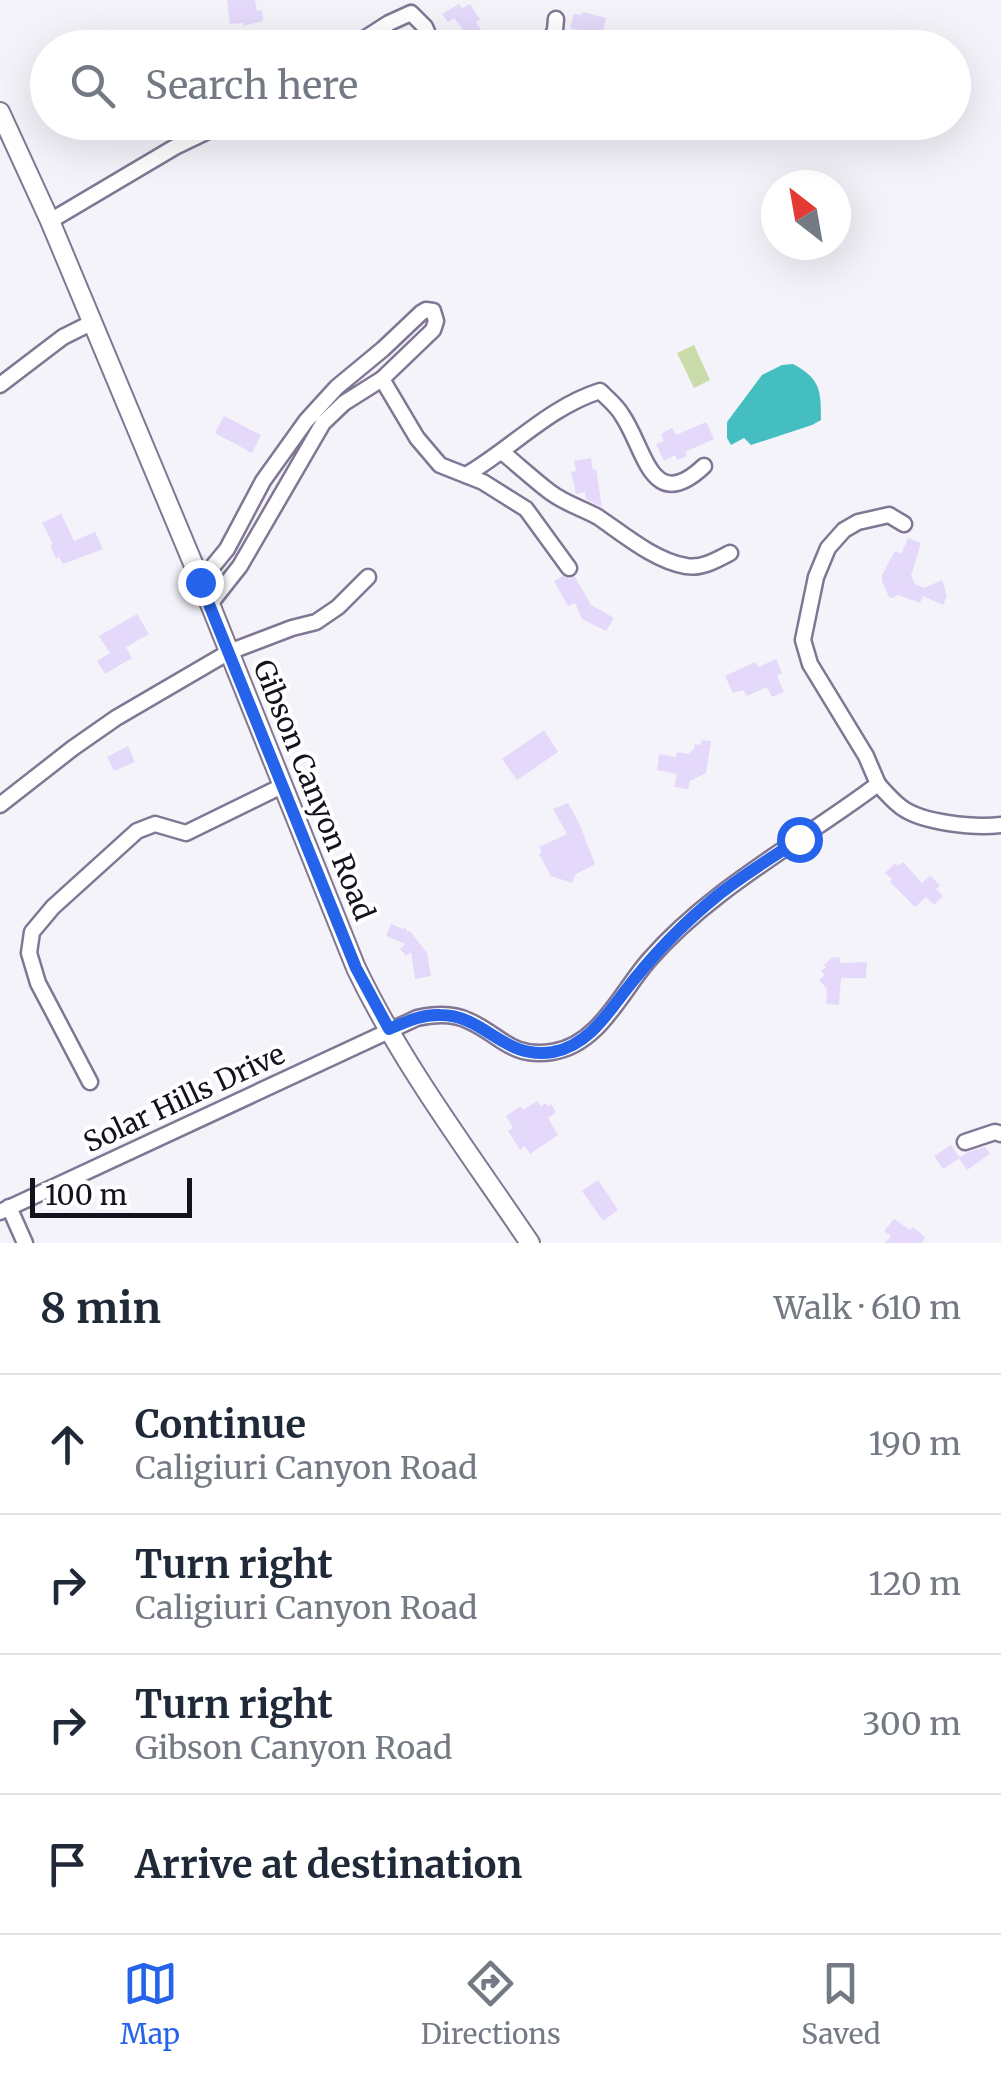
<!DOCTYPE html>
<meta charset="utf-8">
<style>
:root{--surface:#fff;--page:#f6f6f7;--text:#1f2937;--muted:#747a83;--line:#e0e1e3;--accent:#2563eb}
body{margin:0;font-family:Merriweather,serif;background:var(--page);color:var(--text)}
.compass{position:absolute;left:761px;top:170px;width:90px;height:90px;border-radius:50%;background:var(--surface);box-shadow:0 10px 40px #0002;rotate:329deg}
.scale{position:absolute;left:30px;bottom:25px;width:162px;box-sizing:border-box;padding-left:10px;border:5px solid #15111d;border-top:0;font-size:28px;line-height:35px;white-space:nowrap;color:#15111d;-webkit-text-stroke:8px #fff;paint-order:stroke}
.stop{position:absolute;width:30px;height:30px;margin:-22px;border:8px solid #2563eb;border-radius:50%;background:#fff}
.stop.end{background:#2563eb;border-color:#fff;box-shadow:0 2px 10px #0008}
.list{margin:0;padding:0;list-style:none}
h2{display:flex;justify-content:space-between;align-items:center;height:130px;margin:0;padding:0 40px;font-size:42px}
h2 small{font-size:32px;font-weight:400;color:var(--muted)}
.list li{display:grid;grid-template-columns:65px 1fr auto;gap:30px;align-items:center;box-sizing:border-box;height:140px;padding:0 40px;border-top:2px solid var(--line)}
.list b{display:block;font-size:38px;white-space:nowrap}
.list p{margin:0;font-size:32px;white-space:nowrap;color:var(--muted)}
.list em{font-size:32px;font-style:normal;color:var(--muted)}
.icon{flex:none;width:55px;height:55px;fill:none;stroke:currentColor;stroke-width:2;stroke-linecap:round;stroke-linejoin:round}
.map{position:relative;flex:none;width:1001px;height:1243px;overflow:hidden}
.search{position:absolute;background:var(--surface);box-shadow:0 10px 40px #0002;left:30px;right:30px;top:30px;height:110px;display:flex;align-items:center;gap:25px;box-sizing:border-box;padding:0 35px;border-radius:55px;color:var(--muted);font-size:38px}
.sheet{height:690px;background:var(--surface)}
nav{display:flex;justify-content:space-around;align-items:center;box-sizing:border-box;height:140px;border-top:2px solid var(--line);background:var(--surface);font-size:28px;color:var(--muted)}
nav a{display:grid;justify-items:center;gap:5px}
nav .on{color:var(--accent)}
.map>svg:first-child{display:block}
.green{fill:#cbdcab}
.water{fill:#44bec1}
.building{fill:#e4d9fa}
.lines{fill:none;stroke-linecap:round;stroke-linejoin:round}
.minor-casing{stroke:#817794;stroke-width:19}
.major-casing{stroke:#817794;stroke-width:22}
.minor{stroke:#fff;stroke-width:14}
.major{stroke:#fff;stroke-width:18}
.route{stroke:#2563eb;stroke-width:12}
.labels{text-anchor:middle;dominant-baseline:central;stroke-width:8;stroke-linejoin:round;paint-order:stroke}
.street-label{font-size:28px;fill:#15111d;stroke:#fff}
</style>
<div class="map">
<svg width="1001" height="1243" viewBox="0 0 1001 1243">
<rect width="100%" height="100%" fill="#f5f3fa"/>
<polygon class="green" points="694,345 710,380 694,388 677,353"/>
<path class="water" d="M793 364C821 379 821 391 821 420L812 425 751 445 744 438 731 445 727 438V422L762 375 782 365Z"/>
<g class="building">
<polygon points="227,0 255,0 257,11 262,10 263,21 243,26 243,23 230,24"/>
<polygon points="459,4 462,8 470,4 480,20 476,22 481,30 469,37 454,18 448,22 442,14"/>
<polygon points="583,12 606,18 602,35 570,28 574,14 582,15"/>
<polygon points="224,416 261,435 252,453 215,433"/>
<polygon points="706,422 714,439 685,452 687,456 677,460 675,455 664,461 656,444 664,441 661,434 672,428 676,435"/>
<polygon points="591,458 593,470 596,469 602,507 586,499 585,492 576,494 571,472 576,471 574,461"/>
<polygon points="61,514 74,541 95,532 103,549 63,564 59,557 56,559 50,545 53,544 42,523"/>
<polygon points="908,538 921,543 911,576 915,584 924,588 942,580 947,596 943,605 923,596 920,603 898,595 892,598 889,597 882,581 882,575 895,551 900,553 902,552"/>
<polygon points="563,576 569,579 575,577 591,605 614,618 606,631 582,619 575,603 568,606 554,581"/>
<polygon points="137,614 149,634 126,647 132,658 105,674 97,661 110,653 99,636"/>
<polygon points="776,659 782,673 777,676 784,692 772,697 767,687 747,696 743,690 733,693 725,676 755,662 759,667"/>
<polygon points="544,730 558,752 517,780 502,759"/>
<polygon points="702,740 711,741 706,773 690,781 688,789 674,787 677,774 657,770 659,754 676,757 677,752 688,754 694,749 695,744 700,745"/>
<polygon points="128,746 135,762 114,771 107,757"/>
<polygon points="568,803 579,823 595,864 576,874 572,883 551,876 539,854 542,852 539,847 567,834 553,809"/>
<polygon points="903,862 922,883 930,876 940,885 936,889 943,896 934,905 926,897 915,907 890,882 892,879 885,873 895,863 898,866"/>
<polygon points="391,924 403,929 405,928 408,932 410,931 427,953 431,976 415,979 411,952 406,956 400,949 405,944 386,936"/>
<polygon points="833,957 840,958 840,963 867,962 866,978 841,978 839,1005 826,1004 827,989 819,980 825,975 821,971 826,967 824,965"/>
<polygon points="537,1101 541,1106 546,1103 548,1107 551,1104 556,1112 548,1118 558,1135 530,1154 525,1146 520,1150 508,1131 513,1128 506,1116 521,1106 523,1110"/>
<polygon points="951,1145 960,1158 943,1169 934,1156"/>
<polygon points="985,1147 990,1154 967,1170 959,1158 968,1152"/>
<polygon points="598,1180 618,1210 603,1221 582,1191"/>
<polygon points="894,1219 910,1230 913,1227 925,1237 922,1243 885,1243 891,1236 884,1231"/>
</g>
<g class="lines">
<defs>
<g id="minor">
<polyline points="350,48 389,23 411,13 425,27 434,48"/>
<polyline points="547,48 555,30 556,19"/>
<polyline points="50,221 175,147 227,122"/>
<polyline points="382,379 417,438 440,465 483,482 526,509 569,568"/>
<polyline points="0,385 63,337 91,323"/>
<path d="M502 452C518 465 533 479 550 492 566 504 582 508 598 517 623 534 655 561 686 566 701 569 717 560 730 553"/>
<path d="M466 475C511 449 549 407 600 391 608 399 617 406 622 415 645 448 651 516 704 466"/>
<polyline points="200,582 227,549 263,481 306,421 337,387 383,349 421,313 426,310 433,311 436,321 433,330 382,379 344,403 323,423 240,566 210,604"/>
<polyline points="878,784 866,756 810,664 803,640 816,577 828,548 844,530 858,522 889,515 904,524"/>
<polyline points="0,805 73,748 116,718 229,652 292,628 316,622 338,607 368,577"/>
<polyline points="90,1082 38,983 29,953 32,932 53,907 137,831 155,824 186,833 282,786"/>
<polyline points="965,1142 995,1132 1001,1134"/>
<polyline points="9,1207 25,1243"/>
<path d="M0 1212 417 1018C435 1014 453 1013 469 1021 501 1035 510 1058 552 1052 599 1045 621 992 649 960 713 887 801 842 878 784 885 792 893 801 901 807 922 823 974 828 1001 825"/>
</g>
<path id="major" d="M0 112 50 221 210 604 356 968C403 1066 470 1154 530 1243"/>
</defs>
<use href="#minor" class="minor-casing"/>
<use href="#major" class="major-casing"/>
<use href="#minor" class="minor"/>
<use href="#major" class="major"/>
</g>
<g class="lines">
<path class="route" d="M200 582 356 968 389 1029C406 1022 422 1014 440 1015 486 1015 502 1060 553 1052 585 1046 604 1019 622 995 650 958 681 925 717 896 743 875 772 858 799 839"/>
</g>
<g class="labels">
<g class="street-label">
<text transform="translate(314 790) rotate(68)">Gibson Canyon Road</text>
<text transform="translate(184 1098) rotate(-25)">Solar Hills Drive</text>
</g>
</g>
</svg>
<svg class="compass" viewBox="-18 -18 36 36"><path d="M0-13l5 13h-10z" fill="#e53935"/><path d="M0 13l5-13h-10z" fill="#747a83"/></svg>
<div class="scale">100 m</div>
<div class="stop" style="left:799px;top:839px"></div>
<div class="stop end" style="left:200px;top:582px"></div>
<div class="search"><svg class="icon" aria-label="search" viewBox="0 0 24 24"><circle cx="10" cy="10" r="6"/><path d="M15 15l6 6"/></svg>Search here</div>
</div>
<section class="sheet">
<h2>8 min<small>Walk · 610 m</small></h2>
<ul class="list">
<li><svg class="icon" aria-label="ahead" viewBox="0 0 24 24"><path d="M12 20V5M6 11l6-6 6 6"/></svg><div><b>Continue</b><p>Caligiuri Canyon Road</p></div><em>190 m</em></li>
<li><svg class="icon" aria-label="right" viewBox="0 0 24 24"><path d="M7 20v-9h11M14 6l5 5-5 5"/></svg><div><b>Turn right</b><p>Caligiuri Canyon Road</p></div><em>120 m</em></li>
<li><svg class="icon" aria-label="right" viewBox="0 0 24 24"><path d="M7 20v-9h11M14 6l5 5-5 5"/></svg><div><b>Turn right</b><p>Gibson Canyon Road</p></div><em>300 m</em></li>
<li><svg class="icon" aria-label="arrive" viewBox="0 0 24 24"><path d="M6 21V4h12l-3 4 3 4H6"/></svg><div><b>Arrive at destination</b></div></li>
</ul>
</section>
<nav>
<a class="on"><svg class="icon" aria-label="map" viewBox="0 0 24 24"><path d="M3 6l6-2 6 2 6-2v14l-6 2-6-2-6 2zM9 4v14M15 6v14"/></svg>Map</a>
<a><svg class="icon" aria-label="directions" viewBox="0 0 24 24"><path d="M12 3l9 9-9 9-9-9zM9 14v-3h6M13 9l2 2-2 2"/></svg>Directions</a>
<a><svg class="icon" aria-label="saved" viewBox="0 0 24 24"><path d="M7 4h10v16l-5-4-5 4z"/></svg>Saved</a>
</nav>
